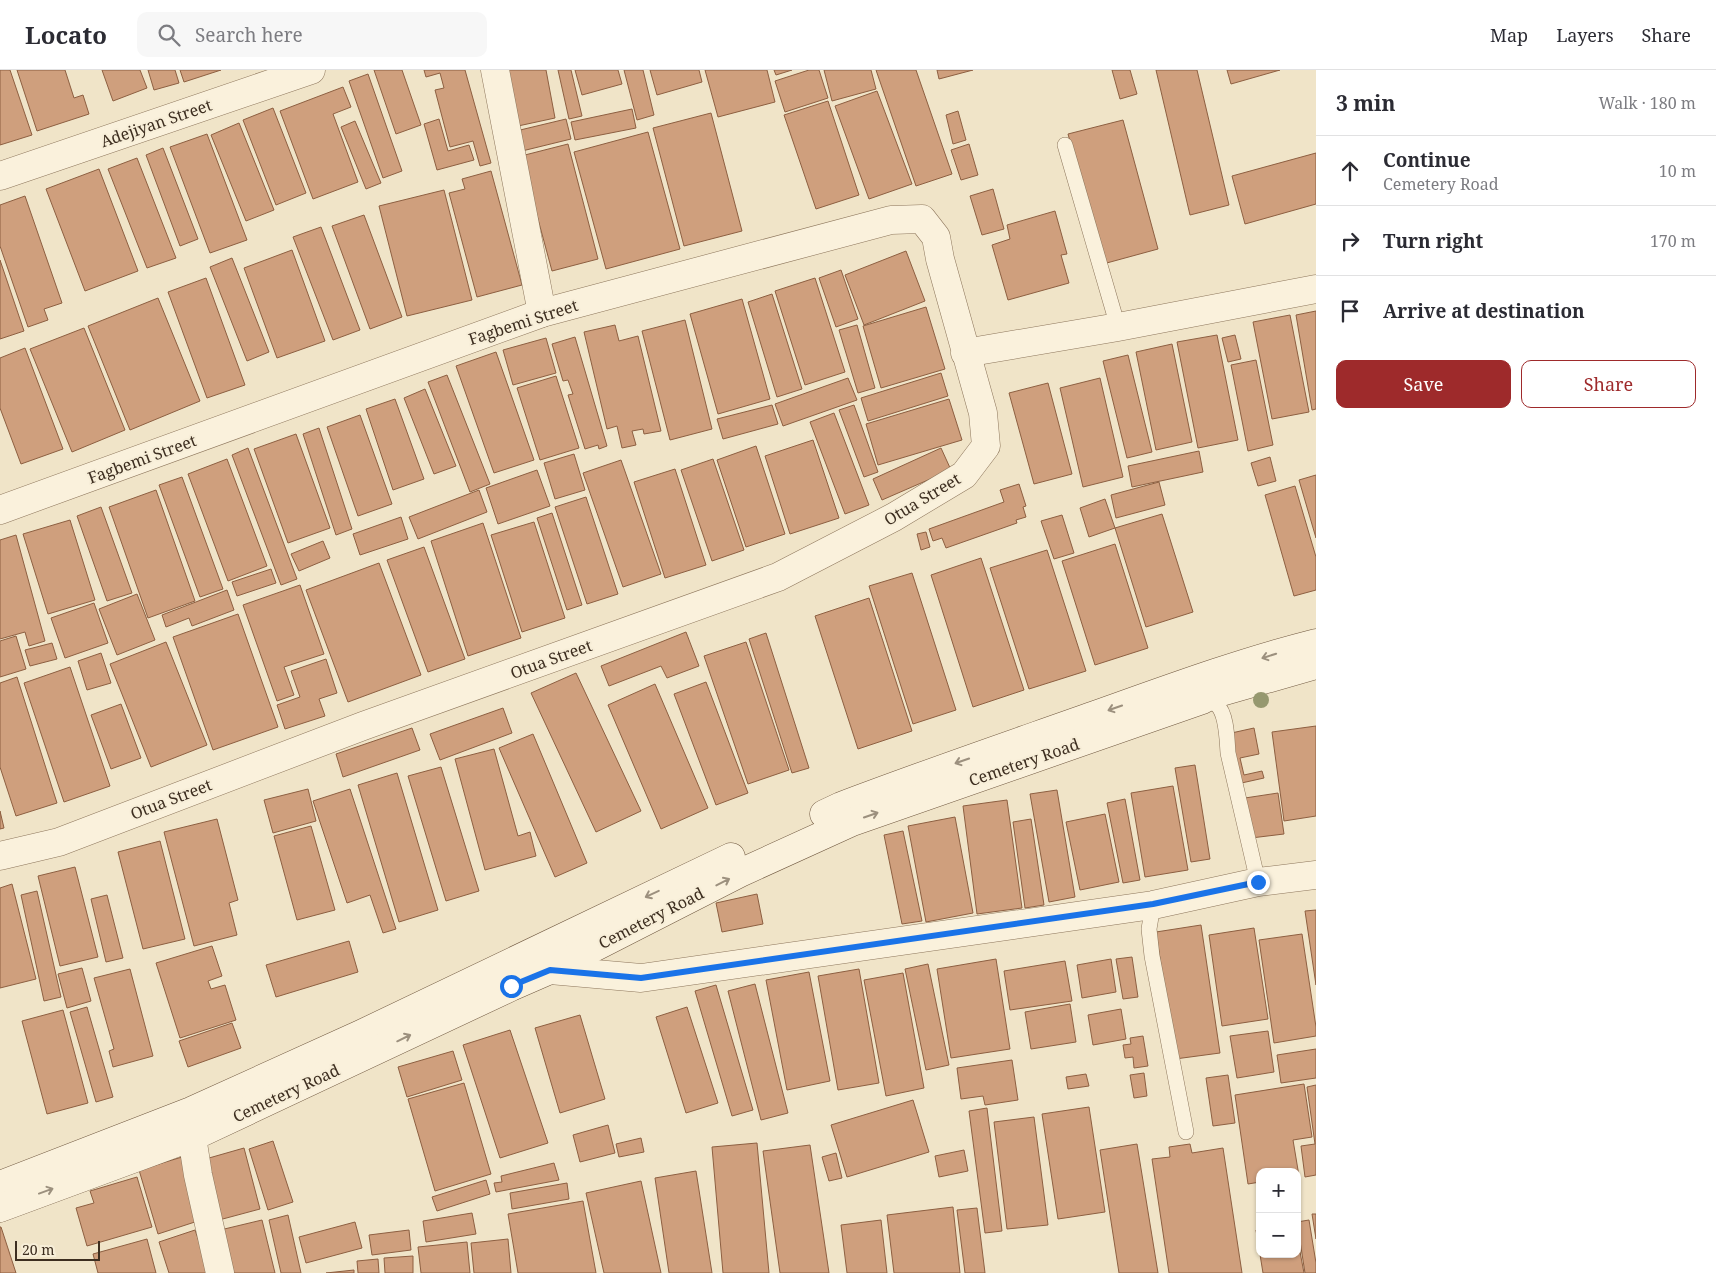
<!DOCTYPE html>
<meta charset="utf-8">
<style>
:root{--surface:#fff;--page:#f7f7f7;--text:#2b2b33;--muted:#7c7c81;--line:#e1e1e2;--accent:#9e2a2b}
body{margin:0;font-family:"Noto Serif",serif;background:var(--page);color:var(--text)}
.controls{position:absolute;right:15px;bottom:15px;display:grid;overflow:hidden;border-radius:10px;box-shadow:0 1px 4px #0004}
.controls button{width:45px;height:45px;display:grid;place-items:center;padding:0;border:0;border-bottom:1px solid var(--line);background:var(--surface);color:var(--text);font:25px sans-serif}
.scale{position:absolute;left:15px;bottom:12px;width:85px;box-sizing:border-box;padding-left:5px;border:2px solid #3d2e20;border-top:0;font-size:14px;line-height:18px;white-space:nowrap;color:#3d2e20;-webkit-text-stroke:4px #f7eed8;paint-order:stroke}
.stop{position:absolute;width:15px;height:15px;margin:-11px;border:4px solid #1a73e8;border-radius:50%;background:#fff}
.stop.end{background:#1a73e8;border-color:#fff;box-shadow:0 1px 5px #0008}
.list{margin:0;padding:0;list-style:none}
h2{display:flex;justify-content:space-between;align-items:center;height:65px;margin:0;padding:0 20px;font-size:21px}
h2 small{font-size:16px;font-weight:400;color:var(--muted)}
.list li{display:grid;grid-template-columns:32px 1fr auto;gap:15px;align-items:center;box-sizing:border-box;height:70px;padding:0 20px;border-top:1px solid var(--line)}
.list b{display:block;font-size:19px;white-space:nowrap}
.list p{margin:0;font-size:16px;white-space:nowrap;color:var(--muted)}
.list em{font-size:16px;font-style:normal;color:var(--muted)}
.actions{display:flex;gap:10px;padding:15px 20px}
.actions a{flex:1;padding:11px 0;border:1px solid var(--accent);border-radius:10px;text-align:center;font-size:18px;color:var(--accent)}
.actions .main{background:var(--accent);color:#fff}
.icon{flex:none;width:28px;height:28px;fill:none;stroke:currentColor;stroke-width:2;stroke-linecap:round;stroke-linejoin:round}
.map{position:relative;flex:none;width:1316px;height:1203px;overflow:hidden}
header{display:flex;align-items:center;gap:30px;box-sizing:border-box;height:70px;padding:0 25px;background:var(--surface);border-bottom:1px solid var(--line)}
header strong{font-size:24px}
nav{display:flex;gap:28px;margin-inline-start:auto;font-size:18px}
.search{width:350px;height:45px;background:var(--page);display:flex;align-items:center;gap:12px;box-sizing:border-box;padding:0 18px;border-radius:10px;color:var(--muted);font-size:19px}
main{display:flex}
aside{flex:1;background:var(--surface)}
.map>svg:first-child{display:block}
.building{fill:#cf9f7d;stroke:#8d5f41}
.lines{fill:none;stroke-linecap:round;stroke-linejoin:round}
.service-casing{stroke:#8d765c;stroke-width:16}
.minor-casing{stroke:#8d765c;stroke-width:29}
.secondary-casing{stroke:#6f573f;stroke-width:29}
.service{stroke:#faf1dc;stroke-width:15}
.minor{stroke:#faf1dc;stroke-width:28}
.secondary{stroke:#faf1dc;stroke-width:28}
.tree{fill:#96986f}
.oneway{stroke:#9c907e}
.route{stroke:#1a73e8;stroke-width:6}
.labels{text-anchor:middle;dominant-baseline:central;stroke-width:4;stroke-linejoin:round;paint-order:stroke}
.street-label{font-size:16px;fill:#3d2e20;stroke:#f7eed8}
</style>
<header>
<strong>Locato</strong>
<div class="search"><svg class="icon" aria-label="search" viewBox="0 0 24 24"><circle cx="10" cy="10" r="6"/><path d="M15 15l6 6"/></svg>Search here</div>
<nav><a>Map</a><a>Layers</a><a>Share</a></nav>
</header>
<main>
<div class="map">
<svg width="1316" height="1203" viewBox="0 0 1316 1203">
<rect width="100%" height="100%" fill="#f0e4c8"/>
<g class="building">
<polygon points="0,0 10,0 32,65 0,75"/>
<polygon points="17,0 65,0 74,28 83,25 89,44 37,61"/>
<polygon points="102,0 140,0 147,18 113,31"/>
<polygon points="148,0 175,0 179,13 154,20"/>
<polygon points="180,0 221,0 184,12"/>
<polygon points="374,0 402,0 421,55 396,64"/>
<polygon points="424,0 465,0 491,93 480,96 473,71 450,77 435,20 444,18 440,3 426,7"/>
<polygon points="506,0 546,0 555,48 518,56"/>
<polygon points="558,0 571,0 582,46 569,49"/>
<polygon points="575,0 618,0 622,14 582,25"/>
<polygon points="624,0 643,0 654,45 637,50"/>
<polygon points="650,0 699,0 702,12 657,25"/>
<polygon points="705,0 767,0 775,32 718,47"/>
<polygon points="774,0 792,0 776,5"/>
<polygon points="809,0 819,0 828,28 785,42 775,11"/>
<polygon points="824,0 871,0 876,19 832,31"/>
<polygon points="876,0 916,0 952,104 916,116"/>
<polygon points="937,0 973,0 939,9"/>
<polygon points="1112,0 1130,0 1137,24 1120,29"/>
<polygon points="1156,0 1197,0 1229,135 1190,145"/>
<polygon points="1227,0 1280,0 1231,14"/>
<polygon points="368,4 402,101 383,108 349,11"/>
<polygon points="343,17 351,37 333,44 358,112 313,129 280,41"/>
<polygon points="877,21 912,114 869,129 835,36"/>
<polygon points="828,31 859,125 816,139 784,45"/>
<polygon points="273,38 306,123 276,135 243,50"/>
<polygon points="632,39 636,58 575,70 571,52"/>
<polygon points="958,41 966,70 953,74 946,45"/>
<polygon points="711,43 742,161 684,176 653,58"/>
<polygon points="439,49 448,81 469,75 474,90 437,100 424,54"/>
<polygon points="566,49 571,69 522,81 516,61"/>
<polygon points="1123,50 1158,179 1103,194 1068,64"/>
<polygon points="355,51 381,113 366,119 341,57"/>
<polygon points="239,53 274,140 246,151 211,65"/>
<polygon points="648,62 680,179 606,199 574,82"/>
<polygon points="207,64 247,170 210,183 170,77"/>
<polygon points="568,74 598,189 552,201 521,86"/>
<polygon points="969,74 978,105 961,110 951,80"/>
<polygon points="163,78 198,169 180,176 146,85"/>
<polygon points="1316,83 1316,134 1245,154 1232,106"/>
<polygon points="137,88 176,188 147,198 108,99"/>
<polygon points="99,99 138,201 85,221 46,119"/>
<polygon points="491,101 522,215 477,227 449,123 465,119 462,109"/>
<polygon points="993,119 1004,159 982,165 970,126"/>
<polygon points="444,120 472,230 407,246 379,136"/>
<polygon points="25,126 62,233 44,239 48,250 28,257 0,176 0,135"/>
<polygon points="1055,141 1067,184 1061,185 1069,213 1008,230 992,175 1010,169 1007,155"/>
<polygon points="364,145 402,247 370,259 332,156"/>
<polygon points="321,157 360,260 333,270 293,167"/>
<polygon points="292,180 325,271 277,288 244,198"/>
<polygon points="906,181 925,231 864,255 845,205"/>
<polygon points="232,188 269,282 247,291 210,197"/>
<polygon points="0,190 24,261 0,269"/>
<polygon points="841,200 858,249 836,257 819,208"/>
<polygon points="206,208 245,315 207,328 168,222"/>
<polygon points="815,208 845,302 805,315 775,221"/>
<polygon points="772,224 802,319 777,327 748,232"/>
<polygon points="158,228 200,331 130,360 88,256"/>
<polygon points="742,229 770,329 718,344 690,244"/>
<polygon points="926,237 945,299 881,318 863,256"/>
<polygon points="1316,241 1316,339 1312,340 1296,245"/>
<polygon points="1290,245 1309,342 1272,349 1253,252"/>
<polygon points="685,250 712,359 670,370 642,261"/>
<polygon points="615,255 619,271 638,266 661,361 644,364 643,359 632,361 636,375 622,378 617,356 607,359 584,262"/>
<polygon points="857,255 875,318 858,323 839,260"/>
<polygon points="84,258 125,360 72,382 30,279"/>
<polygon points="1217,265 1238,370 1198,378 1177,272"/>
<polygon points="1235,265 1241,289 1228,292 1222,268"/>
<polygon points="575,267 607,376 599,379 598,375 585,379 568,325 573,324 568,310 563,311 552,274"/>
<polygon points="546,268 556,303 513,315 503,280"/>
<polygon points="1172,274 1192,372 1156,380 1136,282"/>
<polygon points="25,278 63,379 21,394 0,338 0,288"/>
<polygon points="496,282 534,390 494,403 456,296"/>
<polygon points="1128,285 1152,382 1127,388 1103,291"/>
<polygon points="1256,290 1273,375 1248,381 1231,295"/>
<polygon points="941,303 948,326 868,351 861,328"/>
<polygon points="447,305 490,414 470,422 428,312"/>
<polygon points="556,306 579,378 540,390 517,318"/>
<polygon points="848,308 857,330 783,356 775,334"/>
<polygon points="1100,308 1123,407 1083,417 1060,318"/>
<polygon points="1048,313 1072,404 1034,414 1009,323"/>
<polygon points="425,319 456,396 434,404 404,328"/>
<polygon points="395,329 424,409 393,420 366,339"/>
<polygon points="949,329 962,370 878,395 866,354"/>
<polygon points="772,335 778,354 723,369 717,349"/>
<polygon points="854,335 878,402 864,407 839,340"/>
<polygon points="834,343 869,435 845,444 810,352"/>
<polygon points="360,345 392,434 358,446 327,357"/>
<polygon points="319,358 352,459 336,465 303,364"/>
<polygon points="296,364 330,458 288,473 254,379"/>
<polygon points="813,370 839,448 790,464 765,386"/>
<polygon points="756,376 785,464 746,477 717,390"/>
<polygon points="248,378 297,509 281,515 232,385"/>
<polygon points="941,378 951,400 882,430 873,409"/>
<polygon points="1199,381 1203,402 1132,417 1128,396"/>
<polygon points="574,384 585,420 555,429 544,393"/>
<polygon points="1270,387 1276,411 1258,416 1251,393"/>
<polygon points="227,389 267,496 228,511 188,404"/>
<polygon points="713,389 744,480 712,491 681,400"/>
<polygon points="621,390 661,504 623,517 583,403"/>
<polygon points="675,399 706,495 665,508 634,412"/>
<polygon points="537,400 550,436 498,454 486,418"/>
<polygon points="1316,405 1316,468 1299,410"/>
<polygon points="182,407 223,519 200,527 159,415"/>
<polygon points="1159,412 1165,435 1116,448 1111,425"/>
<polygon points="1019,414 1026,436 1023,437 1026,447 1016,450 1017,453 946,478 942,468 933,471 929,459 1004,432 1000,420"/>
<polygon points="1295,416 1316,487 1316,520 1294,526 1265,425"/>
<polygon points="156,420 195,531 148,548 109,437"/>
<polygon points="479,420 487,442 418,469 409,447"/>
<polygon points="586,427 618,524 587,534 555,437"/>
<polygon points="1105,429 1115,458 1089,467 1080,438"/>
<polygon points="101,437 132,523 107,531 77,446"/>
<polygon points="552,443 582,535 567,540 537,448"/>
<polygon points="1162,444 1193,542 1146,557 1115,458"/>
<polygon points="1062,445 1074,483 1054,489 1041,451"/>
<polygon points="401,447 408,469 360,485 353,464"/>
<polygon points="70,450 95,530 48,544 23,464"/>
<polygon points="534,452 565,548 522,562 491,465"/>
<polygon points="483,453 521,568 468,586 431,471"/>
<polygon points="926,462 930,477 921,480 917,464"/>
<polygon points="16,465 45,571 29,576 25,562 0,569 0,470"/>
<polygon points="323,471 330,488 299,501 291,484"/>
<polygon points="1115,474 1148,578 1095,595 1062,491"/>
<polygon points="424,477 465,589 428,602 387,490"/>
<polygon points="1047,480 1086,601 1029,619 990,498"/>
<polygon points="981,488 1024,620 973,637 931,505"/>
<polygon points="379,493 421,605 348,632 306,520"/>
<polygon points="271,499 276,513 237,526 232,512"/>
<polygon points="912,503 956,640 913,654 869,516"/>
<polygon points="300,515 324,584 284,597 294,625 277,631 243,535"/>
<polygon points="227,520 234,540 192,556 189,548 166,557 162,545"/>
<polygon points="137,524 155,570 117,585 99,539"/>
<polygon points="869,528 912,661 858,679 815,546"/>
<polygon points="94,533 108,573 65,588 51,548"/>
<polygon points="238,544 278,657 213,680 173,567"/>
<polygon points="686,562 699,596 667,608 661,596 609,616 601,596"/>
<polygon points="766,563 809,698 792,703 749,569"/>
<polygon points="16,566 26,599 0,607 0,571"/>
<polygon points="166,572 207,675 151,697 110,594"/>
<polygon points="746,572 789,700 748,714 704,586"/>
<polygon points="52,573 57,589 30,596 25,580"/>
<polygon points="101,583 111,613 87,620 78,591"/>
<polygon points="326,589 337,623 319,629 325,646 285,659 277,635 300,627 291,601"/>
<polygon points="70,597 110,716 64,732 24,613"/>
<polygon points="576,603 641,741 596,762 531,623"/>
<polygon points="17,607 57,733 16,746 0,697 0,613"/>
<polygon points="706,612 748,723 716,735 674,624"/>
<polygon points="655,614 708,738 661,759 608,635"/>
<polygon points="121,634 141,688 111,699 91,645"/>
<polygon points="503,638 512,663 440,690 430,664"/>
<polygon points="1316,656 1316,746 1284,751 1272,662"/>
<polygon points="412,658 420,680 343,707 336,684"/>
<polygon points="1254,658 1259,684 1240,688 1244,705 1262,701 1264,708 1237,714 1227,664"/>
<polygon points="533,664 587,793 555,807 499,678"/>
<polygon points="494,679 518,766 530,762 536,786 485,800 455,689"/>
<polygon points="1195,695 1210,789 1191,792 1175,698"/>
<polygon points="441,697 479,821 446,831 408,706"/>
<polygon points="397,703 438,840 399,852 358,715"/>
<polygon points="1173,716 1188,800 1145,807 1131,723"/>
<polygon points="308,719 316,751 273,763 264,730"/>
<polygon points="350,719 396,859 383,863 370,825 347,833 313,731"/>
<polygon points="1057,720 1075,827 1049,832 1030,724"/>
<polygon points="1278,723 1284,764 1251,768 1245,728"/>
<polygon points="1125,729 1140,810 1123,813 1107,733"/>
<polygon points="1007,730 1022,838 977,844 963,736"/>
<polygon points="0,741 4,758 0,759"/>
<polygon points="1105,744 1119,812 1080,820 1066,752"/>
<polygon points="955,747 973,843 926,852 908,756"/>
<polygon points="217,749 238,830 229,833 237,865 194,876 164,762"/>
<polygon points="1031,749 1044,835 1025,838 1013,752"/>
<polygon points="311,756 335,840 297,850 274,766"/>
<polygon points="903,761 922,851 902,854 884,765"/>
<polygon points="160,771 185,869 143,879 118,782"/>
<polygon points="75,797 98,887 60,896 38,806"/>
<polygon points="12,814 36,909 0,918 0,818"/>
<polygon points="37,821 61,927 44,931 21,825"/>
<polygon points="757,824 763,854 722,862 716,833"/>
<polygon points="107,825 123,888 106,892 91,829"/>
<polygon points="1316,840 1316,915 1305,841"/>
<polygon points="1201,855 1220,983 1175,989 1156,862"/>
<polygon points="1254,858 1268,949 1222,956 1209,865"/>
<polygon points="1302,864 1316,957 1316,966 1274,973 1259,870"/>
<polygon points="349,871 358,902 276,927 266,895"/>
<polygon points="212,876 222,906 208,911 211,919 225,915 236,950 180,968 156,893"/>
<polygon points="1132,887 1138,927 1123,929 1116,889"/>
<polygon points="996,889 1010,979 951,988 937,899"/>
<polygon points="1111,889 1116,922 1082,928 1077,895"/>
<polygon points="1065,891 1072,931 1010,940 1004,901"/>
<polygon points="928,894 949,995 926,1000 905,899"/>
<polygon points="82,898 91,931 67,938 58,904"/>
<polygon points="130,899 153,986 113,997 109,981 114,979 94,908"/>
<polygon points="859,899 879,1013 838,1020 818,906"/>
<polygon points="809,902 830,1011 787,1020 766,910"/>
<polygon points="903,903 924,1018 886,1026 864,910"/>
<polygon points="755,914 788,1043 761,1050 728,921"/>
<polygon points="716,915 753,1040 732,1046 695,921"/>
<polygon points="1070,934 1076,972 1031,979 1025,942"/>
<polygon points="87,937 113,1027 96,1032 70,942"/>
<polygon points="687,937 718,1033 686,1043 656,947"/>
<polygon points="1121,939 1126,969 1093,975 1088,945"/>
<polygon points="63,940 88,1033 47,1044 22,951"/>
<polygon points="580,945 605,1029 560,1043 535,958"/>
<polygon points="232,953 241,978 188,997 179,971"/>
<polygon points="510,960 548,1073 500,1088 463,975"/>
<polygon points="1268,961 1274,1002 1237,1008 1230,966"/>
<polygon points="1143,966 1148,996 1134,998 1133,987 1125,988 1123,975 1131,974 1130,968"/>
<polygon points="1316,979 1316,1008 1281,1013 1277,985"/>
<polygon points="453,981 462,1010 407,1027 398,997"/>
<polygon points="1012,990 1018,1030 985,1035 983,1026 961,1029 957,998"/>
<polygon points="1144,1003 1147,1026 1134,1028 1130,1005"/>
<polygon points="1086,1004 1089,1016 1068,1019 1066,1007"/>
<polygon points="1228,1005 1235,1053 1213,1056 1206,1008"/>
<polygon points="464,1013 491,1104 435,1121 408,1029"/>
<polygon points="1304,1014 1312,1067 1293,1070 1299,1106 1297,1106 1297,1102 1260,1102 1260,1112 1248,1114 1235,1025"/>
<polygon points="1316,1015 1316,1105 1305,1107 1301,1076 1315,1074 1307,1017"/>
<polygon points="913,1030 929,1082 847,1107 831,1055"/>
<polygon points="1089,1037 1105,1142 1058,1149 1042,1044"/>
<polygon points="987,1038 1002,1161 985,1163 969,1041"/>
<polygon points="1034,1047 1048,1155 1007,1159 994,1052"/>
<polygon points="608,1055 615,1083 580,1092 573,1065"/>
<polygon points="641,1068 644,1082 619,1087 616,1074"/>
<polygon points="273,1071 293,1132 268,1140 249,1079"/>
<polygon points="757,1073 769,1203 723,1203 712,1077"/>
<polygon points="1137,1074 1158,1203 1119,1203 1100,1080"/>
<polygon points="1190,1074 1192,1083 1223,1078 1242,1203 1169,1203 1152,1089 1170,1087 1169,1077"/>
<polygon points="810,1075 829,1203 780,1203 763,1081"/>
<polygon points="244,1078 260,1139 219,1150 202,1090"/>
<polygon points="964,1080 968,1101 939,1107 935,1086"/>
<polygon points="836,1083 842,1108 829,1111 822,1087"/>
<polygon points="182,1087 201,1150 158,1164 139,1100"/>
<polygon points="554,1093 559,1110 496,1122 494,1113 502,1112 501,1106"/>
<polygon points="696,1101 712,1203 669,1203 655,1108"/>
<polygon points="137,1107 152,1157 87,1176 76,1138 94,1133 90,1121"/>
<polygon points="486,1110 490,1124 437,1141 432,1127"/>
<polygon points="641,1111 661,1203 604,1203 586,1123"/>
<polygon points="567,1113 569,1129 512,1139 510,1123"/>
<polygon points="583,1131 596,1203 518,1203 508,1144"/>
<polygon points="953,1137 960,1203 894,1203 887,1145"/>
<polygon points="977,1138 985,1203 965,1203 957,1140"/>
<polygon points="472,1143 476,1164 426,1172 423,1151"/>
<polygon points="1312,1144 1316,1144 1316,1169"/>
<polygon points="288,1145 301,1203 281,1203 269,1150"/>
<polygon points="262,1150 275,1203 226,1203 216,1161"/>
<polygon points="881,1150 887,1203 847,1203 841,1155"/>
<polygon points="1309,1150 1316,1193 1316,1203 1305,1203 1297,1152"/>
<polygon points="355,1152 362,1178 306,1193 299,1167"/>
<polygon points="0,1157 1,1157 16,1203 0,1203"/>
<polygon points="195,1160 210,1203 169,1203 159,1172"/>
<polygon points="409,1160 411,1180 372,1185 369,1165"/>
<polygon points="1256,1160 1260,1160 1260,1184 1297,1184 1297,1166 1304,1203 1263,1203"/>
<polygon points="147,1169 156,1203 98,1203 93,1184"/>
<polygon points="508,1169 511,1203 474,1203 471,1173"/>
<polygon points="467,1172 470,1203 421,1203 418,1177"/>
<polygon points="413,1186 413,1203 385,1203 384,1188"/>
<polygon points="378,1189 379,1203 358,1203 357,1191"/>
<polygon points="354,1200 354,1203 326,1203"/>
</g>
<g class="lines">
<defs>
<g id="service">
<polyline points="1065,75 1118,257"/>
<path d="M1202 630C1207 631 1214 632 1217 635 1227 644 1227 671 1228 683L1258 812"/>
<polyline points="1153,835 1149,859 1152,886 1186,1062"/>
</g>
<g id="minor">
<polyline points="495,0 542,243"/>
<polyline points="0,106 311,0"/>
<polyline points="965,283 1118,257 1316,219"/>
<polyline points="0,440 542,243 891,150 922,149 936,167 940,189 983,343 986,376 964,405 894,447 778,507 363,656 59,772 0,786"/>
<polyline points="550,900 641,908 1153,835 1258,812 1316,805"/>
<polyline points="192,1067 198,1105 220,1203"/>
</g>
<g id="secondary">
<path d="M824 744 841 736C925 704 1010 675 1095 645 1168 619 1241 592 1316 573"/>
<polyline points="0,1115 191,1041 361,964 731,787"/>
<polyline points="0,1138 192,1067 511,917 550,900 740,803 852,752 1202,630 1214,624 1316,595"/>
</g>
</defs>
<use href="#service" class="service-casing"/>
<use href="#minor" class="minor-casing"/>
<use href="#secondary" class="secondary-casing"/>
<use href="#service" class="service"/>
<use href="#minor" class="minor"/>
<use href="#secondary" class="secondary"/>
</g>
<circle class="tree" cx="1261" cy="630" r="8"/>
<defs><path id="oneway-shaft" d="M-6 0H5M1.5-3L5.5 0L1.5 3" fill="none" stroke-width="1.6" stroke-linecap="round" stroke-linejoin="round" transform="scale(1.25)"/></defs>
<g class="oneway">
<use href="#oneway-shaft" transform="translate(1269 586) rotate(162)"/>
<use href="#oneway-shaft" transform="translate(1115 638) rotate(161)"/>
<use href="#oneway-shaft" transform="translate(962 691) rotate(161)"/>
<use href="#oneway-shaft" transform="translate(871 745) rotate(-19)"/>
<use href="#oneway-shaft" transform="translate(723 812) rotate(-27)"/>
<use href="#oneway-shaft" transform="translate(652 824) rotate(155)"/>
<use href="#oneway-shaft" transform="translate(404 968) rotate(-26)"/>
<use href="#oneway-shaft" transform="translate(46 1121) rotate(-20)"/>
</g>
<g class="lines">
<polyline class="route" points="511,916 550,900 641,908 1153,834 1258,812"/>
</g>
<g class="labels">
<g class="street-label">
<text transform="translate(156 53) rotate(-19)">Adejiyan Street</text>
<text transform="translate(523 252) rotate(-18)">Fagbemi Street</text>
<text transform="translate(142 389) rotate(-20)">Fagbemi Street</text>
<text transform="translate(922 429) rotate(-31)">Otua Street</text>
<text transform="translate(551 589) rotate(-20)">Otua Street</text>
<text transform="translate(1024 692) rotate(-19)">Cemetery Road</text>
<text transform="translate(171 729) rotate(-21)">Otua Street</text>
<text transform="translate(651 848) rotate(-27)">Cemetery Road</text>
<text transform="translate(286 1023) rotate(-25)">Cemetery Road</text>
</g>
</g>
</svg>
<div class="controls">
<button>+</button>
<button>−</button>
</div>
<div class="scale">20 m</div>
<div class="stop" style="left:511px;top:916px"></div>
<div class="stop end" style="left:1258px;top:812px"></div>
</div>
<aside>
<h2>3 min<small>Walk · 180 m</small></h2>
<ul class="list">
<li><svg class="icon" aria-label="ahead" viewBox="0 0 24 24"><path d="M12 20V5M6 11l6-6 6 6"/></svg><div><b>Continue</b><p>Cemetery Road</p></div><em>10 m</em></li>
<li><svg class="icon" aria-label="right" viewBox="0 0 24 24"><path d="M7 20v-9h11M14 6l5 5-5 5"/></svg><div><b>Turn right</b></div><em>170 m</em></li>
<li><svg class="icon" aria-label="arrive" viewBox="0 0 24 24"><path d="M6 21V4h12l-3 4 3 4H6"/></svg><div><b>Arrive at destination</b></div></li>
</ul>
<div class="actions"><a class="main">Save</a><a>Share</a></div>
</aside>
</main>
